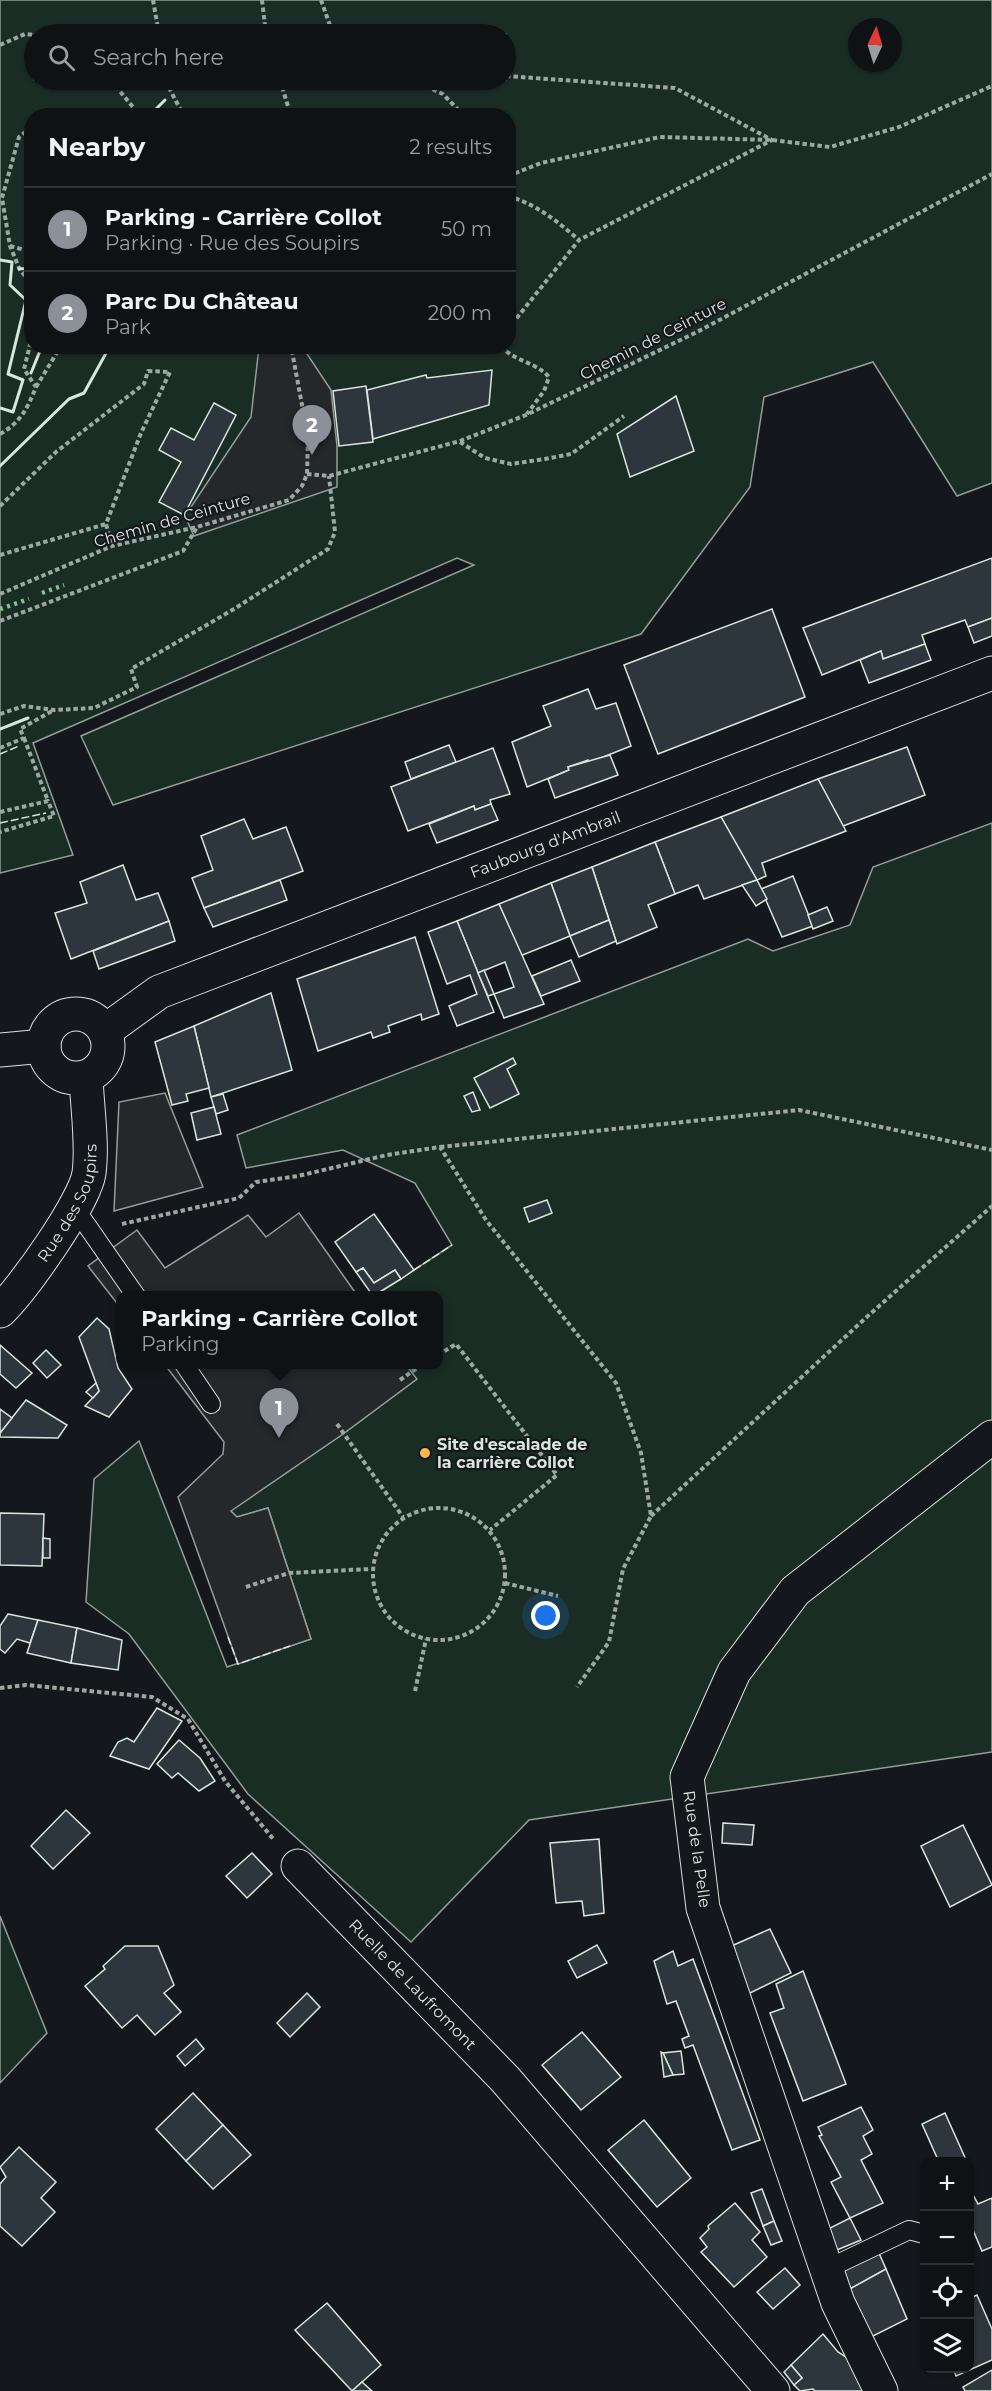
<!DOCTYPE html>
<meta charset="utf-8">
<style>
:root{--surface:#0f1215;--page:#181b1e;--text:#f1f3f6;--muted:#9b9ea0;--line:#2f3234;--accent:#8c9099}
body{margin:0;font-family:Montserrat,sans-serif;background:var(--page);color:var(--text)}
.controls{position:absolute;right:18px;bottom:18px;display:grid;overflow:hidden;border-radius:12px;box-shadow:0 2px 4px #0004}
.controls button{width:54px;height:54px;display:grid;place-items:center;padding:0;border:0;border-bottom:2px solid var(--line);background:var(--surface);color:var(--text);font:30px sans-serif}
.compass{position:absolute;left:848px;top:18px;width:54px;height:54px;border-radius:50%;background:var(--surface);box-shadow:0 2px 4px #0004;rotate:4deg}
.you{position:absolute;left:546px;top:1616px;width:21px;height:21px;margin:-15px;border:4px solid #fff;border-radius:50%;background:#1a73e8;box-shadow:0 0 0 9px #1a73e833}
.badge{display:grid;place-items:center;width:39px;height:39px;border-radius:50%;background:var(--accent);color:#fff;font-size:20px;font-weight:700}
.pin{position:absolute;translate:-50% -50px;filter:drop-shadow(0 2px 3px #0008)}
.pin::after{content:'';position:absolute;top:32px;width:21px;height:18px;background:inherit;clip-path:polygon(0 0,100% 0,50% 100%)}
.popup{position:absolute;left:116px;top:1291px;width:327px;height:78px;box-sizing:border-box;display:grid;place-content:center;border-radius:12px;background:var(--surface);filter:drop-shadow(0 2px 4px #0005);font-size:20px;white-space:nowrap;color:var(--muted)}
.popup b{font-size:22px;color:var(--text)}
.popup::after{content:'';position:absolute;left:50%;top:100%;margin-left:-12px;border:12px solid transparent;border-top-color:var(--surface)}
.list{margin:0;padding:0;list-style:none}
h2{display:flex;justify-content:space-between;align-items:center;height:78px;margin:0;padding:0 24px;font-size:26px}
h2 small{font-size:20px;font-weight:400;color:var(--muted)}
.list li{display:grid;grid-template-columns:39px 1fr auto;gap:18px;align-items:center;box-sizing:border-box;height:84px;padding:0 24px;border-top:2px solid var(--line)}
.list b{display:block;font-size:22px;white-space:nowrap}
.list p{margin:0;font-size:20px;white-space:nowrap;color:var(--muted)}
.list em{font-size:20px;font-style:normal;color:var(--muted)}
.icon{flex:none;width:33px;height:33px;fill:none;stroke:currentColor;stroke-width:2;stroke-linecap:round;stroke-linejoin:round}
.map{position:relative;flex:none;width:992px;height:2391px;overflow:hidden}
.search{position:absolute;background:var(--surface);box-shadow:0 2px 4px #0004;left:24px;top:24px;width:492px;height:66px;display:flex;align-items:center;gap:15px;box-sizing:border-box;padding:0 21px;border-radius:33px;color:var(--muted);font-size:22px}
.panel{position:absolute;background:var(--surface);box-shadow:0 2px 4px #0004;left:24px;top:108px;width:492px;height:246px;border-radius:24px}
.map>svg:first-child{display:block}
.green{fill:#1a2d24;stroke:#939e99;stroke-width:1.5;fill-rule:evenodd}
.parking{fill:#24282b;stroke:#939e99;stroke-width:1.5}
.building{fill:#2c363c;stroke:#d8e6dc;stroke-width:1.5}
.lines{fill:none;stroke-linecap:round;stroke-linejoin:round}
.lane-casing{stroke:#d8e6dc;stroke-width:20}
.street-casing{stroke:#d8e6dc;stroke-width:35}
.secondary-casing{stroke:#d8e6dc;stroke-width:35}
.path{stroke:#9da8a2;stroke-width:4;stroke-dasharray:4.5 3;stroke-linecap:butt}
.lane{stroke:#14181c;stroke-width:18}
.street{stroke:#14181c;stroke-width:33}
.secondary{stroke:#14181c;stroke-width:33}
.hedge{stroke:#8ac095;stroke-width:4.5;stroke-dasharray:3 4.5;stroke-linecap:butt}
.fence{stroke:#d8e6dc;stroke-width:1.5;stroke-dasharray:8 3;stroke-linecap:butt}
.wall{stroke:#d8e6dc;stroke-width:3}
.poi-dot{fill:#ffb74d;stroke:#14181c;stroke-width:2}
.labels{text-anchor:middle;dominant-baseline:central;stroke-width:4.5;stroke-linejoin:round;paint-order:stroke}
.street-label{font-size:16px;fill:#d8e6dc;stroke:#14181c}
.poi-label{font-size:16px;font-weight:bold;fill:#d8e6dc;stroke:#14181c;text-anchor:start}
</style>
<div class="map">
<svg width="992" height="2391" viewBox="0 0 992 2391">
<rect width="100%" height="100%" fill="#14181c"/>
<g class="green">
<path d="M0 0H992V483L957 496 873 362 764 397 750 487 641 634 113 805 81 736 474 565 457 558 33 743 73 855 0 873ZM857 27H893V63H857ZM34 34H506V80H34ZM32 116H508V346H32Z"/>
<polygon points="992,823 992,1752 529,1820 411,1942 248,1794 129,1634 86,1602 94,1479 139,1441 227,1667 311,1639 268,1508 237,1517 230,1511 343,1434 416,1379 406,1365 438,1364 438,1296 376,1295 452,1245 415,1183 343,1150 246,1168 237,1135 748,939 773,951 850,925 873,867"/>
<polygon points="0,1916 47,2033 0,2083"/>
</g>
<g class="parking">
<polygon points="259,347 305,347 307,354 331,390 337,446 337,487 194,536 185,516 251,417"/>
<polygon points="165,1093 203,1187 114,1211 119,1102"/>
<polygon points="299,1213 357,1295 120,1296 120,1307 88,1266 137,1230 165,1268 248,1215 266,1237"/>
<polygon points="165,1365 406,1365 417,1379 343,1434 231,1511 237,1517 268,1508 311,1639 238,1664 178,1497 223,1454 224,1442"/>
</g>
<g class="building">
<polygon points="492,370 489,405 373,439 367,390 426,375 427,378"/>
<polygon points="366,386 373,442 339,446 333,391"/>
<polygon points="676,396 694,451 630,477 617,434"/>
<polygon points="214,403 236,415 184,515 159,502 181,462 159,450 171,428 194,440"/>
<polygon points="992,558 992,618 968,627 965,620 922,635 925,644 883,659 881,651 822,675 803,628"/>
<polygon points="772,609 805,697 658,754 624,665"/>
<polygon points="992,618 992,636 974,643 968,627"/>
<polygon points="925,644 931,660 869,683 860,660 881,651 883,659"/>
<polygon points="588,689 596,709 616,703 631,746 588,763 588,760 568,767 569,770 527,787 512,742 551,726 543,706"/>
<polygon points="449,745 456,762 411,779 405,762"/>
<polygon points="907,747 925,795 843,826 818,779"/>
<polygon points="493,748 510,794 490,800 491,804 475,810 474,806 408,831 391,787"/>
<polygon points="610,755 618,775 555,798 548,779 569,770 568,767"/>
<polygon points="818,779 846,831 762,863 766,876 757,880 721,817"/>
<polygon points="491,804 498,820 437,843 429,824 474,806 475,810"/>
<polygon points="721,817 757,880 704,899 698,885 675,894 655,842"/>
<polygon points="244,819 253,839 286,827 303,871 204,908 192,878 213,870 201,836"/>
<polygon points="655,842 675,894 648,905 657,927 617,944 592,867"/>
<polygon points="123,865 136,900 158,893 169,921 71,959 55,913 87,903 80,882"/>
<polygon points="592,867 609,920 570,936 551,883"/>
<polygon points="793,876 813,926 782,937 761,889"/>
<polygon points="280,880 287,900 213,927 204,908"/>
<polygon points="757,880 767,899 756,906 742,885"/>
<polygon points="551,883 570,936 520,956 499,904"/>
<polygon points="499,904 544,1004 504,1018 494,994 514,987 505,962 478,973 457,921"/>
<polygon points="827,907 833,921 813,929 808,915"/>
<polygon points="609,920 616,941 579,957 570,936"/>
<polygon points="169,921 175,941 99,969 93,951"/>
<polygon points="457,921 494,1012 457,1026 449,1006 477,994 470,975 447,984 428,932"/>
<polygon points="415,937 439,1014 422,1020 421,1014 388,1026 390,1032 373,1038 371,1032 318,1051 297,979"/>
<polygon points="571,960 580,981 541,996 532,976"/>
<polygon points="484,970 494,994 488,996 478,973"/>
<polygon points="271,993 292,1070 211,1097 194,1026"/>
<polygon points="194,1026 209,1088 186,1094 188,1101 172,1105 155,1042"/>
<polygon points="513,1058 516,1064 507,1069 519,1094 490,1108 474,1078"/>
<polygon points="473,1092 480,1110 472,1112 464,1096"/>
<polygon points="223,1094 228,1110 216,1114 211,1097"/>
<polygon points="214,1107 221,1134 197,1140 191,1113"/>
<polygon points="547,1200 552,1213 529,1222 524,1208"/>
<polygon points="374,1214 414,1270 401,1279 395,1270 374,1283 363,1268 356,1272 335,1242"/>
<polygon points="363,1268 374,1283 395,1270 401,1279 373,1296 356,1272"/>
<polygon points="97,1318 109,1329 118,1368 132,1389 109,1417 85,1406 99,1391 79,1337"/>
<polygon points="0,1345 32,1373 16,1388 0,1374"/>
<polygon points="46,1350 61,1365 47,1378 33,1363"/>
<polygon points="96,1383 99,1391 93,1398 86,1392"/>
<polygon points="26,1400 67,1425 58,1438 0,1437 0,1433"/>
<polygon points="0,1409 12,1418 0,1433"/>
<polygon points="0,1513 44,1514 42,1566 0,1565"/>
<polygon points="43,1538 50,1539 50,1558 43,1558"/>
<polygon points="8,1614 38,1620 30,1643 17,1639 5,1653 0,1649 0,1626"/>
<polygon points="38,1620 77,1628 71,1663 27,1653"/>
<polygon points="77,1628 122,1640 118,1670 71,1663"/>
<polygon points="157,1708 182,1721 149,1769 110,1756 118,1742 127,1738 134,1742"/>
<polygon points="179,1740 200,1758 215,1781 199,1791 178,1773 172,1778 157,1764"/>
<polygon points="66,1810 90,1833 53,1869 31,1846"/>
<polygon points="723,1823 754,1825 752,1845 722,1843"/>
<polygon points="963,1825 992,1885 950,1907 921,1846"/>
<polygon points="599,1839 604,1913 584,1916 582,1901 556,1903 550,1843"/>
<polygon points="252,1853 272,1874 247,1898 226,1876"/>
<polygon points="770,1929 791,1973 748,1994 727,1948"/>
<polygon points="597,1945 607,1963 577,1978 568,1961"/>
<polygon points="125,1946 158,1946 174,1985 164,1993 181,2012 155,2035 137,2015 122,2028 85,1986 105,1969 103,1966"/>
<polygon points="673,1951 678,1966 693,1959 760,2140 732,2150 693,2045 685,2048 682,2039 689,2036 676,2001 667,2004 654,1961"/>
<polygon points="803,1971 846,2084 803,2101 770,2013 784,2008 776,1984"/>
<polygon points="307,1993 320,2007 290,2037 277,2023"/>
<polygon points="582,2032 621,2077 581,2110 542,2065"/>
<polygon points="196,2039 204,2049 185,2066 177,2056"/>
<polygon points="681,2051 684,2074 673,2075 663,2053"/>
<polygon points="661,2052 663,2053 673,2075 664,2077"/>
<polygon points="193,2093 223,2125 186,2161 156,2129"/>
<polygon points="861,2107 873,2130 863,2136 872,2154 861,2160 883,2203 850,2218 831,2182 841,2177 819,2136 822,2135 818,2127"/>
<polygon points="945,2113 967,2162 939,2162 922,2124"/>
<polygon points="644,2120 691,2178 657,2207 608,2150"/>
<polygon points="223,2125 251,2155 213,2189 186,2161"/>
<polygon points="19,2147 56,2182 41,2198 55,2212 22,2246 0,2226 0,2184 6,2177 0,2167"/>
<polygon points="762,2189 774,2221 763,2226 751,2193"/>
<polygon points="971,2191 978,2204 992,2198 992,2247 982,2251 970,2223"/>
<polygon points="735,2203 760,2232 752,2240 767,2257 734,2287 701,2252 707,2247 700,2238 709,2229 708,2226"/>
<polygon points="850,2218 861,2240 832,2252 824,2231"/>
<polygon points="774,2221 782,2241 771,2245 763,2226"/>
<polygon points="878,2251 886,2269 848,2290 840,2271"/>
<polygon points="785,2268 800,2285 773,2309 757,2292"/>
<polygon points="886,2269 907,2319 869,2338 848,2290"/>
<polygon points="977,2295 992,2329 992,2360 956,2376 953,2368 970,2368 970,2298"/>
<polygon points="327,2303 381,2365 352,2391 295,2330"/>
<polygon points="823,2334 838,2352 854,2362 871,2391 815,2391 813,2389 800,2391 794,2385 802,2378 791,2365"/>
<polygon points="791,2365 802,2378 794,2385 784,2372"/>
<polygon points="992,2370 992,2391 965,2391 963,2387"/>
<polygon points="362,2382 372,2391 352,2391"/>
</g>
<g class="lines">
<defs>
<g id="lane">
<polyline points="74,1207 136,1296"/>
<polyline points="184,1364 211,1404"/>
<polyline points="827,2269 909,2230 924,2234"/>
</g>
<g id="street">
<path id="s1" d="M0 1311C22 1290 85 1202 89 1173 93 1144 87 1106 86 1077"/>
<path id="s2" d="M298 1866 505 2079 773 2391"/>
<polyline points="881,2391 838,2303 703,1908 687,1777 734,1672 795,1591 992,1437"/>
</g>
<g id="secondary">
<circle cx="76" cy="1046" r="32"/>
<path id="s3" d="M105 1031 159 992 992 673"/>
<polyline points="0,1050 44,1046"/>
</g>
</defs>
<use href="#lane" class="lane-casing"/>
<use href="#street" class="street-casing"/>
<use href="#secondary" class="secondary-casing"/>
<g class="path">
<polyline points="153,0 159,34"/>
<polyline points="262,0 266,34"/>
<polyline points="321,0 333,34"/>
<polyline points="0,45 25,34 34,35"/>
<polyline points="506,76 675,88 772,140 579,240 508,329"/>
<polyline points="111,80 140,116"/>
<polyline points="168,80 169,88 184,116"/>
<polyline points="280,80 291,116"/>
<polyline points="412,80 443,94 464,116"/>
<polyline points="32,127 19,137 2,198 10,246 20,270 32,284"/>
<polyline points="508,176 541,163 660,137 772,140 830,147 899,127 992,86"/>
<path d="M508 196C536 204 557 221 579 240"/>
<polyline points="10,246 32,252"/>
<path d="M501 346C513 361 536 362 549 377L544 391 527 414"/>
<polyline points="36,387 61,346"/>
<path d="M0 434C21 422 27 409 36 387L24 369 32 337"/>
<polyline points="460,442 485,458 511,464 545,459 571,454 624,416"/>
<polyline points="307,474 329,476 460,441 526,415 697,332 992,174"/>
<polyline points="0,506 56,452 144,384 148,371 170,372 141,433 106,524 112,546"/>
<polyline points="0,555 106,524"/>
<polyline points="0,594 112,546 197,527 289,500 302,486 307,474 308,437 291,346"/>
<polyline points="0,621 183,551 197,527"/>
<polyline points="0,714 24,706 54,710 94,708 137,687 131,669 234,609 328,549 335,532 329,476"/>
<polyline points="24,738 48,801"/>
<polyline points="0,748 24,738 20,729 54,710"/>
<polyline points="0,812 48,801 54,816 0,832"/>
<polyline points="440,1147 799,1110 992,1150"/>
<polyline points="122,1224 239,1198 256,1182 298,1176 387,1155 440,1147 486,1220 616,1383 641,1453 651,1516 623,1569 609,1642 577,1687"/>
<polyline points="438,1355 456,1344 557,1475 490,1530"/>
<polyline points="400,1380 423,1364"/>
<polyline points="337,1424 403,1517"/>
<circle cx="439" cy="1574" r="66"/>
<polyline points="651,1516 870,1314 992,1206"/>
<polyline points="505,1583 558,1596"/>
<polyline points="246,1587 289,1573 371,1569"/>
<polyline points="0,1688 26,1685 152,1697 188,1719 225,1781 274,1840"/>
<polyline points="415,1691 426,1639"/>
</g>
<use href="#lane" class="lane"/>
<use href="#street" class="street"/>
<use href="#secondary" class="secondary"/>
<g class="hedge">
<polyline points="42,593 64,585"/>
<polyline points="0,609 29,599"/>
</g>
<g class="fence">
<polyline points="0,754 19,746"/>
<polyline points="0,823 46,813"/>
<polyline points="414,1270 452,1245"/>
<polyline points="228,1637 238,1664 290,1646"/>
</g>
<g class="wall">
<polyline points="179,80 183,86"/>
<polyline points="149,116 165,100"/>
<polyline points="0,260 12,262 10,285 26,300 8,374 23,380 13,412 0,408"/>
<polyline points="19,269 32,268"/>
<polyline points="31,373 42,346"/>
<polyline points="0,466 69,399 84,393 110,346"/>
<polyline points="0,729 28,718"/>
</g>
</g>
<circle class="poi-dot" cx="425" cy="1453" r="6"/>
<g class="labels">
<g class="street-label">
<text transform="translate(653 339) rotate(-27)">Chemin de Ceinture</text>
<text transform="translate(172 520) rotate(-16)">Chemin de Ceinture</text>
<text stroke="none"><textPath href="#s3" startOffset="480">Faubourg d'Ambrail</textPath></text>
<text stroke="none"><textPath href="#s1" startOffset="130">Rue des Soupirs</textPath></text>
<text transform="translate(697 1849) rotate(82)">Rue de la Pelle</text>
<text stroke="none"><textPath href="#s2" startOffset="165">Ruelle de Laufromont</textPath></text>
</g>
<g class="poi-label">
<text x="437" y="1444">Site d'escalade de<tspan x="437" dy="18">la carrière Collot</tspan></text>
</g>
</g>
</svg>
<div class="controls">
<button>+</button>
<button>−</button>
<button><svg class="icon" aria-label="locate" viewBox="0 0 24 24"><circle cx="12" cy="12" r="6"/><path d="M12 2v4M12 18v4M2 12h4M18 12h4"/></svg></button>
<button><svg class="icon" aria-label="layers" viewBox="0 0 24 24"><path d="M12 4l9 5-9 5-9-5zM3 14l9 5 9-5"/></svg></button>
</div>
<svg class="compass" viewBox="-18 -18 36 36"><path d="M0-13l5 13h-10z" fill="#e53935"/><path d="M0 13l5-13h-10z" fill="#9b9ea0"/></svg>
<div class="you"></div>
<div class="pin badge" style="left:279px;top:1438px">1</div>
<div class="popup"><b>Parking - Carrière Collot</b>Parking</div>
<div class="pin badge" style="left:312px;top:455px">2</div>
<div class="search"><svg class="icon" aria-label="search" viewBox="0 0 24 24"><circle cx="10" cy="10" r="6"/><path d="M15 15l6 6"/></svg>Search here</div>
<section class="panel">
<h2>Nearby<small>2 results</small></h2>
<ul class="list">
<li><span class="badge">1</span><div><b>Parking - Carrière Collot</b><p>Parking · Rue des Soupirs</p></div><em>50 m</em></li>
<li><span class="badge">2</span><div><b>Parc Du Château</b><p>Park</p></div><em>200 m</em></li>
</ul>
</section>
</div>
